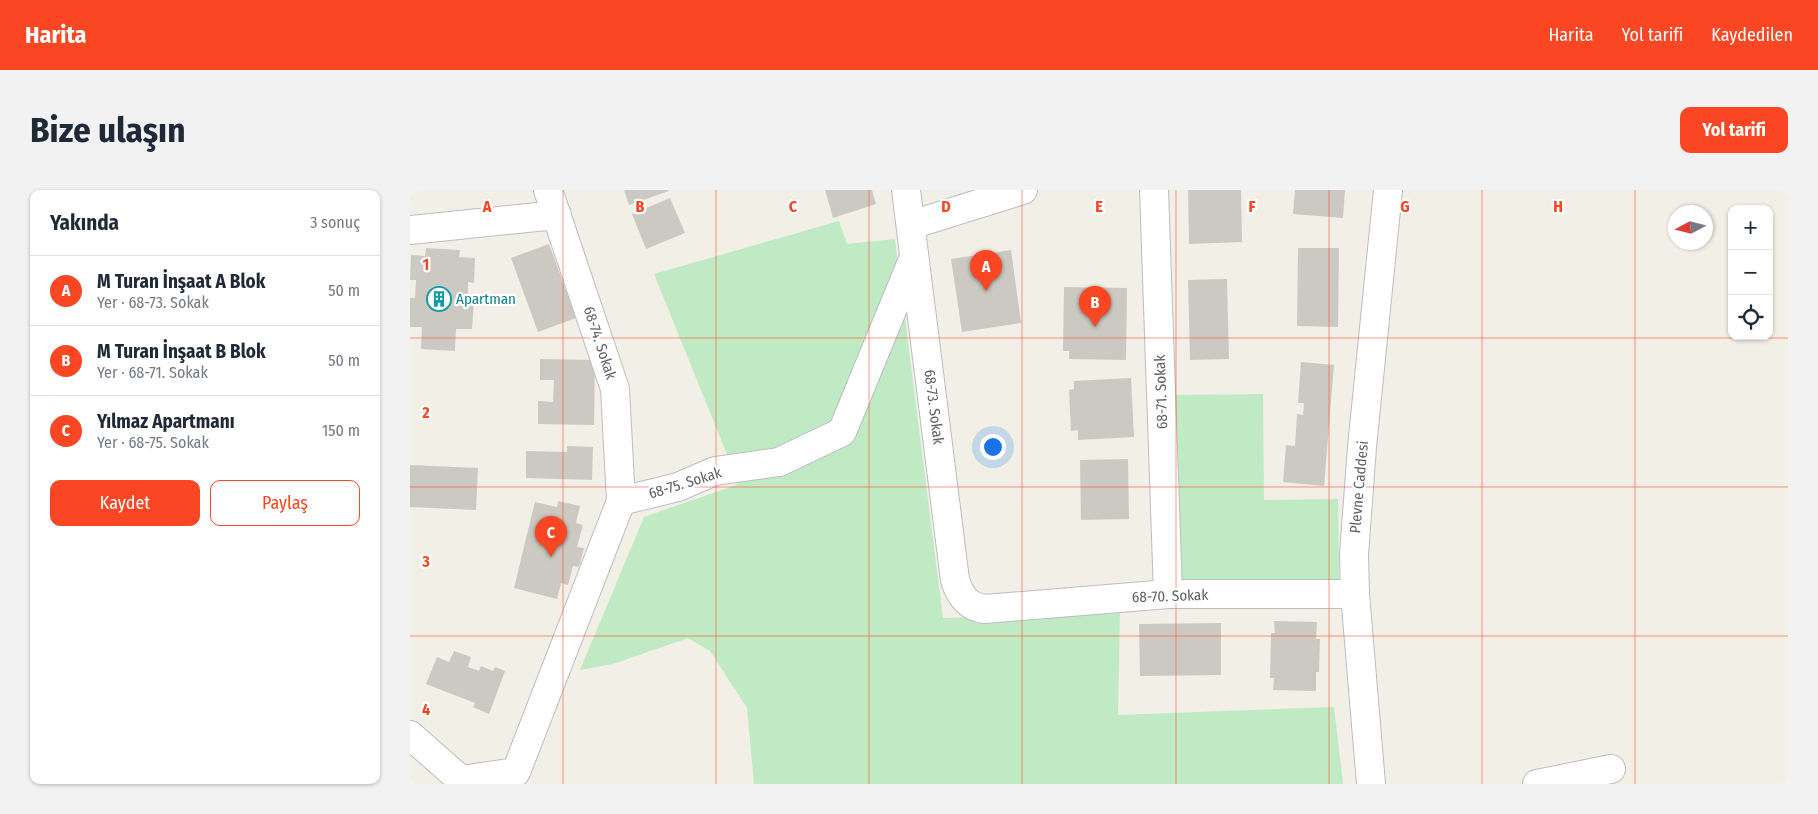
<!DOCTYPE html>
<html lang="tr">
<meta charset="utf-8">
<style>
:root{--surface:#fff;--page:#f2f2f3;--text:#1f2937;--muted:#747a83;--line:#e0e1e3;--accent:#fa4622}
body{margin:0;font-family:"Fira Sans Condensed",sans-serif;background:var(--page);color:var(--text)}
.controls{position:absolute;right:15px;top:15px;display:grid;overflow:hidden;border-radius:10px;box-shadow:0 1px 4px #0004}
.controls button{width:45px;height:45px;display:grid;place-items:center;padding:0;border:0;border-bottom:1px solid var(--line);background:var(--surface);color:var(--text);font:25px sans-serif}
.compass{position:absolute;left:1258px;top:15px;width:45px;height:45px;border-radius:50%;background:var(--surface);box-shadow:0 1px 4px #0004;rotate:263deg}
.you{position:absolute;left:582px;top:256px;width:18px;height:18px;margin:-12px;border:4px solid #fff;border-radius:50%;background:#1a73e8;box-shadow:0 0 0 8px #1a73e833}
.badge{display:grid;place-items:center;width:32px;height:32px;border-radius:50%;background:var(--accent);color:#fff;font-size:16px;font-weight:700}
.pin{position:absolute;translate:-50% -41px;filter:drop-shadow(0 1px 2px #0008)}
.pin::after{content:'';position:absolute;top:26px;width:18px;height:15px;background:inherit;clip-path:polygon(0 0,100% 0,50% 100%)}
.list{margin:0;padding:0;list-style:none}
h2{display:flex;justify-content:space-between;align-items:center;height:65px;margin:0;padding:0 20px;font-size:21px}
h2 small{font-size:16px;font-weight:400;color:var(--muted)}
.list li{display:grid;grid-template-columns:32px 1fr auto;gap:15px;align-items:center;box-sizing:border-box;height:70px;padding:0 20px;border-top:1px solid var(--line)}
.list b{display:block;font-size:19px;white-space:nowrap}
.list p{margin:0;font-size:16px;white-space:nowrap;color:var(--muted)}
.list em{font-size:16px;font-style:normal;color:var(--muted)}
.actions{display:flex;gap:10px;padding:15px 20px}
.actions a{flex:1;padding:11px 0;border:1px solid var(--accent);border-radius:10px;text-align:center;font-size:18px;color:var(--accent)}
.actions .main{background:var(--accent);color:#fff}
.icon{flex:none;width:28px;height:28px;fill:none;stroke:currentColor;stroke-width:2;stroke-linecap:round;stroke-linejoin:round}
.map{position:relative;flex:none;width:1378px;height:594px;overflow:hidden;border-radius:10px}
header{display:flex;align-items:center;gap:30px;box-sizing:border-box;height:70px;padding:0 25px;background:var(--accent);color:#fff}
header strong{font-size:24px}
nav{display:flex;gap:28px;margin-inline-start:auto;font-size:18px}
.intro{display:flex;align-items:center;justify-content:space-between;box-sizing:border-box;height:120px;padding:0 30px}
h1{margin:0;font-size:35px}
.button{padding:12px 22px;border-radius:10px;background:var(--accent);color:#fff;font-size:18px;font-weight:700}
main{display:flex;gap:30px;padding:0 30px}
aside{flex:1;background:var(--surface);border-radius:10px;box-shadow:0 1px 4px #0004}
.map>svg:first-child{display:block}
.green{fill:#c0eac4}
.building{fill:#ccc9c2}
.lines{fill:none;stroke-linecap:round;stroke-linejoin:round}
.minor-casing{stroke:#babdc2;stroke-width:30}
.minor{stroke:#fff;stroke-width:28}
.grid{fill:none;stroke:#fa4622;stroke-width:1;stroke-opacity:0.55}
.labels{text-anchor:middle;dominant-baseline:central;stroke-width:4.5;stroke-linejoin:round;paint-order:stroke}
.culture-label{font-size:15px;fill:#0d838f;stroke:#fff;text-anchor:start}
.street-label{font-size:15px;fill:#5d6167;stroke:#fff}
.grid-label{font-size:16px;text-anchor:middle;font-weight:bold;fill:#fa4622;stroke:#fff;stroke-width:4.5;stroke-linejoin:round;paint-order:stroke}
</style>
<header>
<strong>Harita</strong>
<nav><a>Harita</a><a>Yol tarifi</a><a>Kaydedilen</a></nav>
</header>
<div class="intro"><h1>Bize ulaşın</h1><a class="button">Yol tarifi</a></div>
<main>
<aside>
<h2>Yakında<small>3 sonuç</small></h2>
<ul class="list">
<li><span class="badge">A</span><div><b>M Turan İnşaat A Blok</b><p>Yer · 68-73. Sokak</p></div><em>50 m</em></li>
<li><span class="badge">B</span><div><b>M Turan İnşaat B Blok</b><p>Yer · 68-71. Sokak</p></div><em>50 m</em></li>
<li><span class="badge">C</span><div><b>Yılmaz Apartmanı</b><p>Yer · 68-75. Sokak</p></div><em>150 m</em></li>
</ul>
<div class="actions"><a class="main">Kaydet</a><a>Paylaş</a></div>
</aside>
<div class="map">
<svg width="1378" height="594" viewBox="0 0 1378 594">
<rect width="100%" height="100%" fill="#f1efe6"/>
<g class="green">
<polygon points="429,31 437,54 485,49 533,428 710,422 708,525 924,517 933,594 344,594 337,518 300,461 278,448 203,474 170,480 234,327 329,294 244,84"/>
<polygon points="853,204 854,310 928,309 929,395 780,397 770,390 764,205"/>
</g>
<g class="building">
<polygon points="214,0 258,0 259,1 219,15"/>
<polygon points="415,0 462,0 466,14 423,28"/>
<polygon points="778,0 831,0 832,52 779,54"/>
<polygon points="885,0 935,0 933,28 883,24"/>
<polygon points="260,8 275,43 236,59 222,24"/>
<polygon points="139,54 166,128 128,142 101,68"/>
<polygon points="16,58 50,60 49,67 65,68 64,93 58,92 58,102 57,111 64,111 62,139 46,139 45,161 11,159 12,137 0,137 0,108 5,108 6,90 0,90 1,65 15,66"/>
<polygon points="888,58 929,58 928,137 887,136"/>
<polygon points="601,60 611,133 552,142 541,69"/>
<polygon points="817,89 819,169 780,170 778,90"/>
<polygon points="654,97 717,98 716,170 659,169 659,161 653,161"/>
<polygon points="130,169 185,170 184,235 128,234 128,211 143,212 144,190 130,190"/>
<polygon points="891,172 924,175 914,296 873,292 876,255 885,256 887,224 893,225 894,213 888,213"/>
<polygon points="721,188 724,247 668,250 668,240 661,241 659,200 664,199 664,191"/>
<polygon points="157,256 183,257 182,290 116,288 116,261 157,262"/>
<polygon points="718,269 719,329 671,330 670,270"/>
<polygon points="0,275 68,278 66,320 0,317"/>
<polygon points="148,311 170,316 166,333 173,335 167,357 174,358 169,377 163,376 158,395 151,393 147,409 104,398 125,312 147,317"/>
<polygon points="864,431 907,432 906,449 910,449 909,482 906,482 906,501 863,500 864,488 860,488 861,443 865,443"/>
<polygon points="811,433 811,485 730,486 729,434"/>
<polygon points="44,461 61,467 58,477 69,481 71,476 83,481 85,477 95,481 79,524 63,517 65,513 16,494 27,467 39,472"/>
</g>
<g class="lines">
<defs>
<g id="minor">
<path d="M496 0 545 390C550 406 558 417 575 419L758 404H945"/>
<polyline points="744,0 758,404"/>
<polyline points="501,35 613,0"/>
<polyline points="0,40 147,25"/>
<polyline points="211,311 268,297 305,281 369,272 432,242 504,67"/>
<polyline points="0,545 51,590 106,582 211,311 205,199 138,0"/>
<polyline points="961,594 945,404 944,364 952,257 978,0"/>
<polyline points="1127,594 1201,579"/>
</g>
</defs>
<use href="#minor" class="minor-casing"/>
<use href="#minor" class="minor"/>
</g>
<path class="grid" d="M153 0V594M306 0V594M459 0V594M612 0V594M766 0V594M919 0V594M1072 0V594M1225 0V594M0 148H1378M0 297H1378M0 446H1378"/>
<defs>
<symbol id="building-ring" viewBox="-11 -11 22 22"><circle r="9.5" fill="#fff" stroke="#0f9aa8" stroke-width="1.5"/><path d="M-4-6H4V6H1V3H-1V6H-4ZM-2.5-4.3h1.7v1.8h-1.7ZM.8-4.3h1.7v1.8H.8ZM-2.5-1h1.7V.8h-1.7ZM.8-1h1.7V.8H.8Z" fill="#0f9aa8"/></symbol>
</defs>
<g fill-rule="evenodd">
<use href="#building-ring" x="15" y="95" width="28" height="28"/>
</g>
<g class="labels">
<g class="culture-label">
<text x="46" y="109">Apartman</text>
</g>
<g class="street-label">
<text transform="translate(190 153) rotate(72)">68-74. Sokak</text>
<text transform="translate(751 202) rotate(-92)">68-71. Sokak</text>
<text transform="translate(524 217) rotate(83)">68-73. Sokak</text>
<text transform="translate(275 293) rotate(-17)">68-75. Sokak</text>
<text transform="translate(949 297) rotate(-85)">Plevne Caddesi</text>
<text transform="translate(760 406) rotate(-2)">68-70. Sokak</text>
</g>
</g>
<g class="grid-label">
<text x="77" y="22">A</text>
<text x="230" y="22">B</text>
<text x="383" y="22">C</text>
<text x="536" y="22">D</text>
<text x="689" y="22">E</text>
<text x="842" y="22">F</text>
<text x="995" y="22">G</text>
<text x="1148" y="22">H</text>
<text x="16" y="80">1</text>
<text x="16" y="228">2</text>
<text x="16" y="377">3</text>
<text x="16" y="525">4</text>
</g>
</svg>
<div class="controls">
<button>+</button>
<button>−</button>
<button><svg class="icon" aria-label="locate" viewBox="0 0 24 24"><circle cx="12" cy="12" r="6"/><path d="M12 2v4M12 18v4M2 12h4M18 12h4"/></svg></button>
</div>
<svg class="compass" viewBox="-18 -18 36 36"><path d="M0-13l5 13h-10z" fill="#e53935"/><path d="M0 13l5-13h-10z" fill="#747a83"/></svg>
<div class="you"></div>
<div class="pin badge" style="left:576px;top:101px">A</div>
<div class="pin badge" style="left:685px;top:137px">B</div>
<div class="pin badge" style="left:141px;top:367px">C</div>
</div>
</main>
